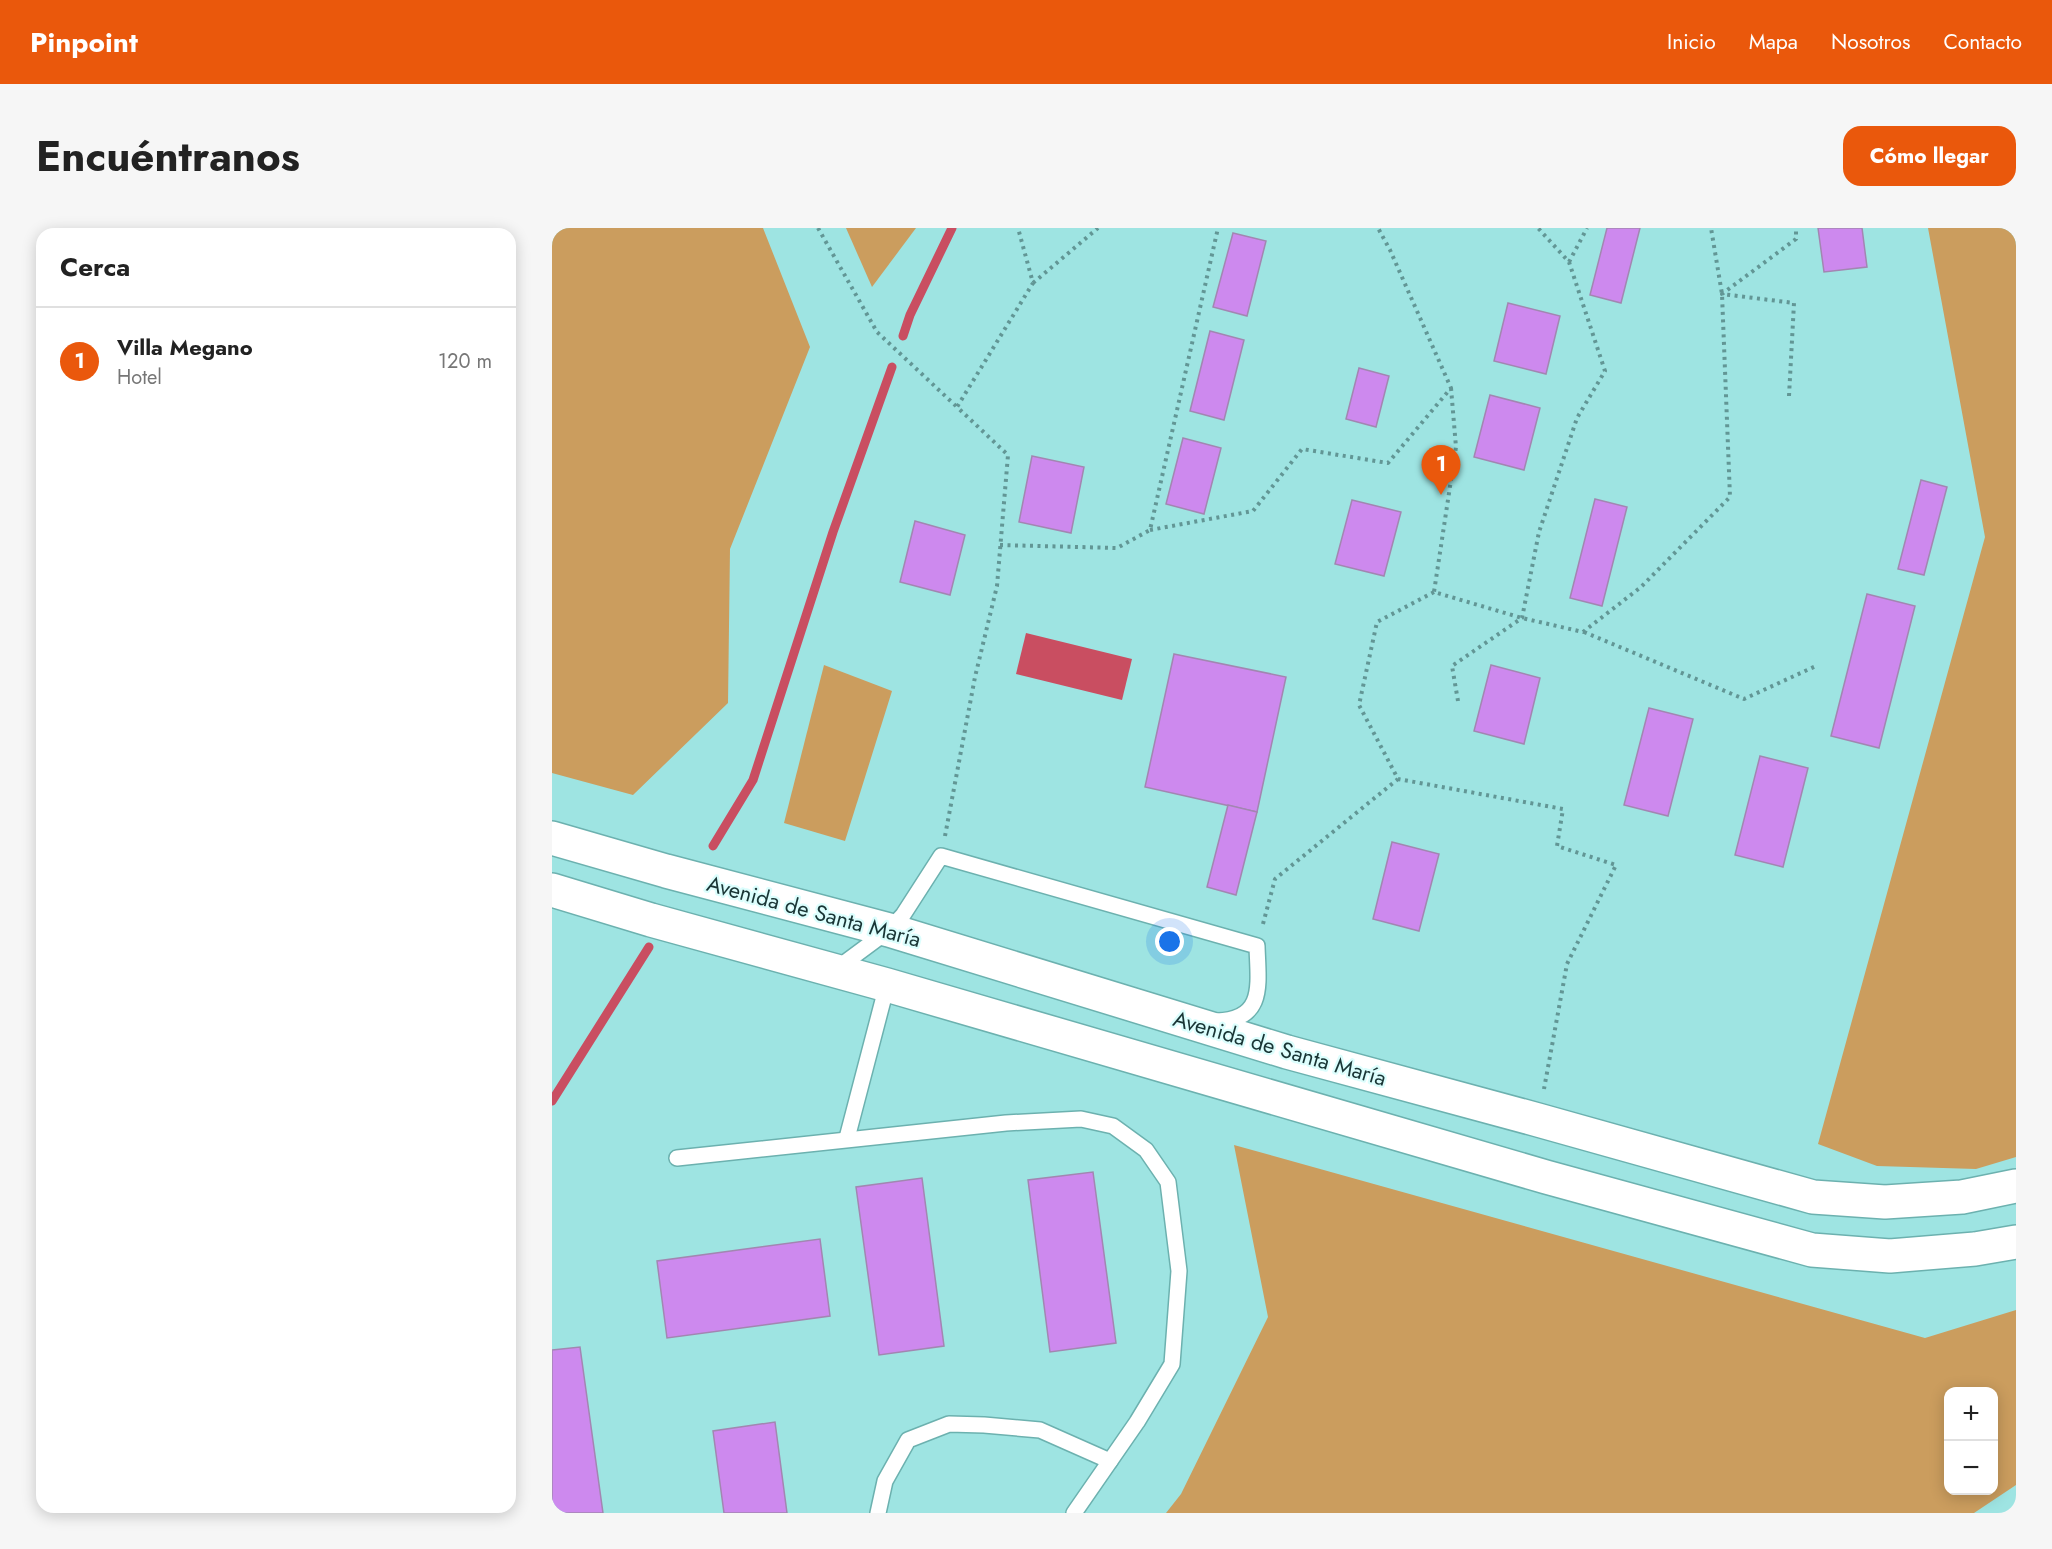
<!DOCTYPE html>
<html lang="es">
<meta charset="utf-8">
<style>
:root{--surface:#fff;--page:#f6f6f6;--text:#222;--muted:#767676;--line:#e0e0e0;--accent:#ea580c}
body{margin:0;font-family:Jost,sans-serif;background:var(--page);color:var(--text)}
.controls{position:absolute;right:18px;bottom:18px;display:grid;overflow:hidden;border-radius:12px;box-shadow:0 3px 15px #0003}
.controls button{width:54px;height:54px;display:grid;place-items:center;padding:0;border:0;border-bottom:2px solid var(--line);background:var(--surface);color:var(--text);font:30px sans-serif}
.you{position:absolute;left:618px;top:714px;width:21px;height:21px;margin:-15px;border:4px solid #fff;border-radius:50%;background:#1a73e8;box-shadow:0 0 0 9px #1a73e833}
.badge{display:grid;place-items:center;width:39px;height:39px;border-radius:50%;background:var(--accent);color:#fff;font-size:20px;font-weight:700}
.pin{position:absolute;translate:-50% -50px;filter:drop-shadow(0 2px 3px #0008)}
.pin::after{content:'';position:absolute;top:32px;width:21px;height:18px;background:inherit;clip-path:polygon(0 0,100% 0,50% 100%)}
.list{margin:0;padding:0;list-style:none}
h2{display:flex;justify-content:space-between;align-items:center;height:78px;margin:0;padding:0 24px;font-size:26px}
h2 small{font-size:20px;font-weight:400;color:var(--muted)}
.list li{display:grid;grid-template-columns:39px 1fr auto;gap:18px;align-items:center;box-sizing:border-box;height:108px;padding:0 24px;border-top:2px solid var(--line)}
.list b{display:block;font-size:22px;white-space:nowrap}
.list p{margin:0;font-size:20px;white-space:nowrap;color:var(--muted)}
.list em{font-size:20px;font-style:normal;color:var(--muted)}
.map{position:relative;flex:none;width:1464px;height:1285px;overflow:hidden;border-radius:18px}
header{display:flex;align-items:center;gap:36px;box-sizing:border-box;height:84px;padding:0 30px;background:var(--accent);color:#fff}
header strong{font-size:28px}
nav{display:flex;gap:33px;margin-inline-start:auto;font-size:21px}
.intro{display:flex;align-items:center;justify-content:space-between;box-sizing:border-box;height:144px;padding:0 36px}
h1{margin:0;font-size:42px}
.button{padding:15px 27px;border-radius:18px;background:var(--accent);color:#fff;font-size:21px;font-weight:700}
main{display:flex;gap:36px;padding:0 36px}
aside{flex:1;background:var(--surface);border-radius:18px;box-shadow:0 3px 15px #0003}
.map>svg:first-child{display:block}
.green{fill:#cb9d5e;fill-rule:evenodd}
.water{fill:#c94e61}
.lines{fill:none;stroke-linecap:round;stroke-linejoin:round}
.stream{stroke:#c94e61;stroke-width:9}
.building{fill:#cd89ee;stroke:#a286b1;stroke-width:1.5}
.lane-casing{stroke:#6cb1af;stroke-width:18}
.secondary-casing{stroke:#6cb1af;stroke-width:36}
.path{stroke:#629695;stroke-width:4;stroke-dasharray:3 4.5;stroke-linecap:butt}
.lane{stroke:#fff;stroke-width:15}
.secondary{stroke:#fff;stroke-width:33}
.labels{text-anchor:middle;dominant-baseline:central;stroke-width:4.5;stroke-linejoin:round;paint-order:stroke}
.street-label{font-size:22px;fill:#193535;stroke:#dcfefd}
</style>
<header>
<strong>Pinpoint</strong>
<nav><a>Inicio</a><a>Mapa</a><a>Nosotros</a><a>Contacto</a></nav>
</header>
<div class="intro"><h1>Encuéntranos</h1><a class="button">Cómo llegar</a></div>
<main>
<aside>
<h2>Cerca<small></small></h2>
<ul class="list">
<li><span class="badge">1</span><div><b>Villa Megano</b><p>Hotel</p></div><em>120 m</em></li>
</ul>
</aside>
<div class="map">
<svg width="1464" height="1285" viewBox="0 0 1464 1285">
<rect width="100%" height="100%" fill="#9ee4e2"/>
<g class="green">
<polygon points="0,0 211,0 258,119 178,321 176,475 81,567 0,545"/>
<polygon points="294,0 364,0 320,59"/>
<polygon points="1376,0 1464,0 1464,929 1424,941 1325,938 1266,916 1433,309"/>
<polygon points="272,437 340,463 293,613 232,595"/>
<path d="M682 917 1373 1110 1464 1082V1257L1422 1285H614L629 1266 716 1089ZM1396 1164H1442V1262H1396Z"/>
</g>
<polygon class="water" points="474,405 580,431 570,472 464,446"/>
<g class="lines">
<g class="stream">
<polyline points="351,108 358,87 400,0"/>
<polyline points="161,618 201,552 281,304 340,139"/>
<polyline points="0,873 97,719"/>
</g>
</g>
<g class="building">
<polygon points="1055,0 1088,0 1069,75 1038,67"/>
<polygon points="1266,0 1310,0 1315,39 1272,44"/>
<polygon points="681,5 714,13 695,88 661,79"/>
<polygon points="956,75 1008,88 994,146 942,133"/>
<polygon points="658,103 692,112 672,192 638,183"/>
<polygon points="807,140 837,148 824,199 794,191"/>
<polygon points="938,167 988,180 972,242 922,229"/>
<polygon points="631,210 669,220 652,286 614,276"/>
<polygon points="480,228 532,239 519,305 467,294"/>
<polygon points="1369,252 1395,259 1372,347 1346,341"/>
<polygon points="1043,271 1075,279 1050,378 1018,370"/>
<polygon points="800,272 849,284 832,348 783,336"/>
<polygon points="363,293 413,307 398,367 348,354"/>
<polygon points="1315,366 1363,378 1327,520 1279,508"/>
<polygon points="622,426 734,449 705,584 593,559"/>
<polygon points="939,437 988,450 972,516 922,503"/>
<polygon points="1097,480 1141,491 1116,588 1072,577"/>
<polygon points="1208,528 1256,540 1231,639 1183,627"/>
<polygon points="676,577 705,584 684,667 655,659"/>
<polygon points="840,614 887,626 867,703 821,691"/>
<polygon points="541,944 564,1115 498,1124 476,952"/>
<polygon points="370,950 392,1118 327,1127 304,959"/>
<polygon points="268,1011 278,1088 115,1110 105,1033"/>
<polygon points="28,1119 51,1285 0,1285 0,1122"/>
<polygon points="223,1194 235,1285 172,1285 161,1203"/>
</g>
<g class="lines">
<defs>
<g id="lane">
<path d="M283 742 337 702 351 687 389 628 705 718C706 755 714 792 665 793"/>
<polyline points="295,910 335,757"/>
<polyline points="125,930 454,895 529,891 561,898 594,922 616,954 627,1043 620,1136 585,1194 522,1285"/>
<polyline points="326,1285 333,1253 356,1212 397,1196 432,1197 488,1202 558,1233"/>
</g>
<g id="secondary">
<polyline points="0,610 114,643 337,702 735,824 986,892 1261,969 1333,974 1410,969 1464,958"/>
<polyline points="0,662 99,692 335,757 994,949 1260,1022 1338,1028 1423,1021 1464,1014"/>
</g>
</defs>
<use href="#lane" class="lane-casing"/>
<use href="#secondary" class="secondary-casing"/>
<g class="path">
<polyline points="266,0 325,104 405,179"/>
<polyline points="1017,34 1035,0"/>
<polyline points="481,55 546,0"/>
<polyline points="899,160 904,219 882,364 970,390 1031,404 1089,359 1178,269 1170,66 1159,0"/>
<polyline points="1237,168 1242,75 1170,66 1244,11 1244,0"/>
<polyline points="598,302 701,283 750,221 836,235 899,160 838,22 826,0"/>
<polyline points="448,317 565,320 598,302 666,0"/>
<polyline points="882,364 825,394 807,477 846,551 1011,581 1005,618 1064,637 1015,736 992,861"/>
<polyline points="1032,404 1192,471 1264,438"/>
<polyline points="906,473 900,438 970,390 987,304 1025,190 1053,143 1017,34 986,0"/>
<polyline points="393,608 423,449 445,358 456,227 405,179 481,55 466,0"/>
<polyline points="711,696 723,651 846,551"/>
</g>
<use href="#lane" class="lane"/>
<use href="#secondary" class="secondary"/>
</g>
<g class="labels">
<g class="street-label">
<text transform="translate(262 683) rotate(15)">Avenida de Santa María</text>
<text transform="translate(728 820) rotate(16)">Avenida de Santa María</text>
</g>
</g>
</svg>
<div class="controls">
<button>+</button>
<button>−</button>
</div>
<div class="you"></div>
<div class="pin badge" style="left:889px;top:267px">1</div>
</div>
</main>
